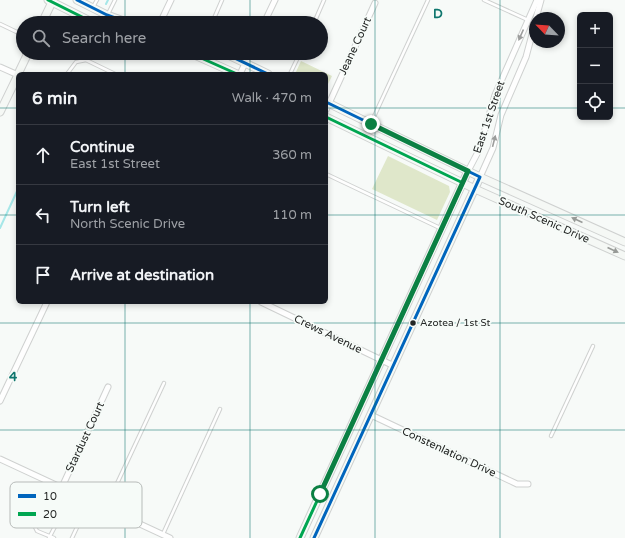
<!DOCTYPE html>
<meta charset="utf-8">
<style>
:root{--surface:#171b24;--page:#242831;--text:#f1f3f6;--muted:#9ea1a6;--line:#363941}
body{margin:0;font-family:"Varela Round",sans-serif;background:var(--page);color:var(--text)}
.controls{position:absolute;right:12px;top:12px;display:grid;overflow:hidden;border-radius:6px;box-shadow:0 2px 6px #0003}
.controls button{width:36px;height:36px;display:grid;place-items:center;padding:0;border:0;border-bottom:1px solid var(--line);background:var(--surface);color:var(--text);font:20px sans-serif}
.compass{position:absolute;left:529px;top:12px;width:36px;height:36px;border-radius:50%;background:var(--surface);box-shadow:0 2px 6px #0003;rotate:295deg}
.stop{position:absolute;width:12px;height:12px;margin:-9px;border:3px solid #0b8043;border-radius:50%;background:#fff}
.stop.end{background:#0b8043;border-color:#fff;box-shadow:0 1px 4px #0008}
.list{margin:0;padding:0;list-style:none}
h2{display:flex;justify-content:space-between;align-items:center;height:52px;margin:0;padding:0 16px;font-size:17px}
h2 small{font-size:13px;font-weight:400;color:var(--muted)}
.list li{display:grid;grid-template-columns:26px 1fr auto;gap:12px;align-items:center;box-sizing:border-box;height:60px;padding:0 16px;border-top:1px solid var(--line)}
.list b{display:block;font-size:15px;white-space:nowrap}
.list p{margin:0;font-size:13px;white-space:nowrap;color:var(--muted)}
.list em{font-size:13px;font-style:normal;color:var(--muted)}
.icon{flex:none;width:22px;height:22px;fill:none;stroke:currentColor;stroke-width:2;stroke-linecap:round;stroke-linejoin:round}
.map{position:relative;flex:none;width:625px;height:538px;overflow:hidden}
.search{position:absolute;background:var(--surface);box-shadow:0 2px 6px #0003;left:16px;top:16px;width:312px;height:44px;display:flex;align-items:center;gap:10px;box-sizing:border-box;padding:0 14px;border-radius:22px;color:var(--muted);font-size:15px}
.panel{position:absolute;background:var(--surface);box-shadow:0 2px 6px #0003;left:16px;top:72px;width:312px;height:232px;border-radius:6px}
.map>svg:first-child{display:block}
.green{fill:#dfe7ca}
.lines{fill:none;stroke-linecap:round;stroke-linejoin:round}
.stream{stroke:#a6e7e8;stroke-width:2}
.lane-casing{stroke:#cfd1d0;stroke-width:4.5}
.street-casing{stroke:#cfd1d0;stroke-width:7}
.secondary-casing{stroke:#cfd1d0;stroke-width:9}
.lane{stroke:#fefefe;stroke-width:2.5}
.street{stroke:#fefefe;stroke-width:5}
.secondary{stroke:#f5f8f5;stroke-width:7}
.bus-1-casing{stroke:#f6fbf8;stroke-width:6}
.bus-2-casing{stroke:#f6fbf8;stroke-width:6}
.bus-1{stroke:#0065bd;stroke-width:3}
.bus-2{stroke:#00a651;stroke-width:3}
.oneway{fill:#9c9d9c}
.oneway2{fill:#979a97}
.route{stroke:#0b8043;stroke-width:5}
.grid{fill:none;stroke:#0f766e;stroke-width:1;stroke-opacity:0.55}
.bus-dot{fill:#242625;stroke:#f6fbf8;stroke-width:1.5}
.labels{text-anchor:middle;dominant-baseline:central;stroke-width:3.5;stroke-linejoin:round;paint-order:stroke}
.bus-label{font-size:10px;fill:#242625;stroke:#f6fbf8;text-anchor:start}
.street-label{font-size:11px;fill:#242625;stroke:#f6fbf8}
.key{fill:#f6fbf8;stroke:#b7bbb9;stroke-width:1}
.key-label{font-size:11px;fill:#242625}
.grid-label{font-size:13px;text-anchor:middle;font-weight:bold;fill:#0f766e;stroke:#f6fbf8;stroke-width:3.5;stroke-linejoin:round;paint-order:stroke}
</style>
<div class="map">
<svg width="625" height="538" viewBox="0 0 625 538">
<rect width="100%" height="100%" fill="#f7faf8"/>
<g class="green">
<polygon points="301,61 332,76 326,88 326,74 295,74"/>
<polygon points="388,156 449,186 450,192 437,220 372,189"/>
</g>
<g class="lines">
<g class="stream">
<polyline points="106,4 108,0"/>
<polyline points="0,228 18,189"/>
</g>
<defs>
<g id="lane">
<polyline points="484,0 528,20"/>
<polyline points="93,7 97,0"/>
<polyline points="108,14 115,0"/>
<polyline points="212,23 222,0"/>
<polyline points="314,23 324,0"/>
<polyline points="0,24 23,35"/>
<polyline points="67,74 76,62 86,60 115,74"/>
<polyline points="290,74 300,53"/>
<polyline points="371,123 428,0"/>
<polyline points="326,174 440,228"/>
<polyline points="551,436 593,346"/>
<polyline points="106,507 164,383"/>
<polyline points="163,534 220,409"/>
<polyline points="49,538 61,515 79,523 72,538"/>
<polyline points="54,538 37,531 35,527 55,484"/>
</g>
<g id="street">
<polyline points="536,18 541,0"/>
<polyline points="160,23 171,0"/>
<polyline points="264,23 275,0"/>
<polyline points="0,67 18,75"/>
<polyline points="240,74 250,53"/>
<polyline points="326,110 375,3"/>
<polyline points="468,171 479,150 495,95 537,0"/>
<polyline points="480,177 493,148 501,115 526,57 535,23"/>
<polyline points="261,302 394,366"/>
<polyline points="0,401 47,302"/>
<polyline points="371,415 517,484 528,484"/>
<polyline points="0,459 170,538"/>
<polyline points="62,487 108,387"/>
</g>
<g id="secondary">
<polyline points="48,0 94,23"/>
<polyline points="77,0 107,15 129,23"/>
<polyline points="42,23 53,0"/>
<polyline points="190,53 237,74"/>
<polyline points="224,53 268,74"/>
<polyline points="18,74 28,53"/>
<polyline points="326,102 480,177 625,242"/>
<polyline points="0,112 18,75"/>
<polyline points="326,117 475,189 625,256"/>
<polyline points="300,538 468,171"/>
<polyline points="314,538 480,177"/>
</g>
</defs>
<use href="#lane" class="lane-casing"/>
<use href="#street" class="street-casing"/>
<use href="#secondary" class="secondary-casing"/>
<use href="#lane" class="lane"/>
<use href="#street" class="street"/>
<use href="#secondary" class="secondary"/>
<defs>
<g id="bus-1">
<polyline points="77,0 107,15 129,23"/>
<polyline points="224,53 268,74"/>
<polyline points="314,538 480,177 326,102"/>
</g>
<g id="bus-2">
<polyline points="48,0 94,23"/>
<polyline points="190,53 237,74"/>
<polyline points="300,538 463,183 326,117"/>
</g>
</defs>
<use href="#bus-1" class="bus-1-casing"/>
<use href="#bus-2" class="bus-2-casing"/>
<use href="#bus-1" class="bus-1"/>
<use href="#bus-2" class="bus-2"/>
</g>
<defs><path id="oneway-solid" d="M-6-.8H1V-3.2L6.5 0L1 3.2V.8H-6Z"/></defs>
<g class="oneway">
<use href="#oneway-solid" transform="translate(521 35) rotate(114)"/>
<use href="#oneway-solid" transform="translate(494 141) rotate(-76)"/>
</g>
<g class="oneway2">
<use href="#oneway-solid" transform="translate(577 220) rotate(-156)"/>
<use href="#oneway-solid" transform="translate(613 250) rotate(24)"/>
</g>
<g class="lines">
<polyline class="route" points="320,494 468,171 371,124"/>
</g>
<path class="grid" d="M125 0V23M250 0V23M375 0V538M500 0V538M125 53V74M250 53V74M0 108H18M326 108H580M610 108H625M0 215H18M326 215H625M125 302V538M250 302V538M0 323H625M0 430H625"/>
<circle class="bus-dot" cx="413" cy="323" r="3.5"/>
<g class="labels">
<g class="bus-label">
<text x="420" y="323">Azotea / 1st St</text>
</g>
<g class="street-label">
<text transform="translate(355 46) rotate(-65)">Jeane Court</text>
<text transform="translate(489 117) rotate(-71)">East 1st Street</text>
<text transform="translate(544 220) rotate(24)">South Scenic Drive</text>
<text transform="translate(328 334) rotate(26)">Crews Avenue</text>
<text transform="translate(85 437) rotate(-65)">Stardust Court</text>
<text transform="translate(449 452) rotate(25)">Constenlation Drive</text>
</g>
</g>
<rect x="10" y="482" width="132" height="46" rx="6" class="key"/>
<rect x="18" y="494" width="18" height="4" fill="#0065bd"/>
<rect x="18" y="512" width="18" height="4" fill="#00a651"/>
<g class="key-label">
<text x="43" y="500">10</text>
<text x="43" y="518">20</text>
</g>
<g class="grid-label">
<text x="438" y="18">D</text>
<text x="13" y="381">4</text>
</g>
</svg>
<div class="controls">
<button>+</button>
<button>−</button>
<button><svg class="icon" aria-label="locate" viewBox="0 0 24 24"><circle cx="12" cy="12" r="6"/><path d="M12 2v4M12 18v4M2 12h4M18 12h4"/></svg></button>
</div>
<svg class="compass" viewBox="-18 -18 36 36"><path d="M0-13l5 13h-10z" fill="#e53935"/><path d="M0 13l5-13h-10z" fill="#9ea1a6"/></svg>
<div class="stop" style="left:320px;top:494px"></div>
<div class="stop end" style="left:371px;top:124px"></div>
<div class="search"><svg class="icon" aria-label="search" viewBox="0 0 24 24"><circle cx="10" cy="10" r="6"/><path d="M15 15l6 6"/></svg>Search here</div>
<section class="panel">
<h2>6 min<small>Walk · 470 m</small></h2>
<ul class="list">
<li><svg class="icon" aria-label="ahead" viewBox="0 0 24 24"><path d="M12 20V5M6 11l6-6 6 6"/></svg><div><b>Continue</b><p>East 1st Street</p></div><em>360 m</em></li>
<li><svg class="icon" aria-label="left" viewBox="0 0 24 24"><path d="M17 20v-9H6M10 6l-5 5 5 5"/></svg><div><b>Turn left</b><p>North Scenic Drive</p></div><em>110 m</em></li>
<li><svg class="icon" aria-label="arrive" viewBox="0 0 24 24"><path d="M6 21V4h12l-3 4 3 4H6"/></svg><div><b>Arrive at destination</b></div></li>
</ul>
</section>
</div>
